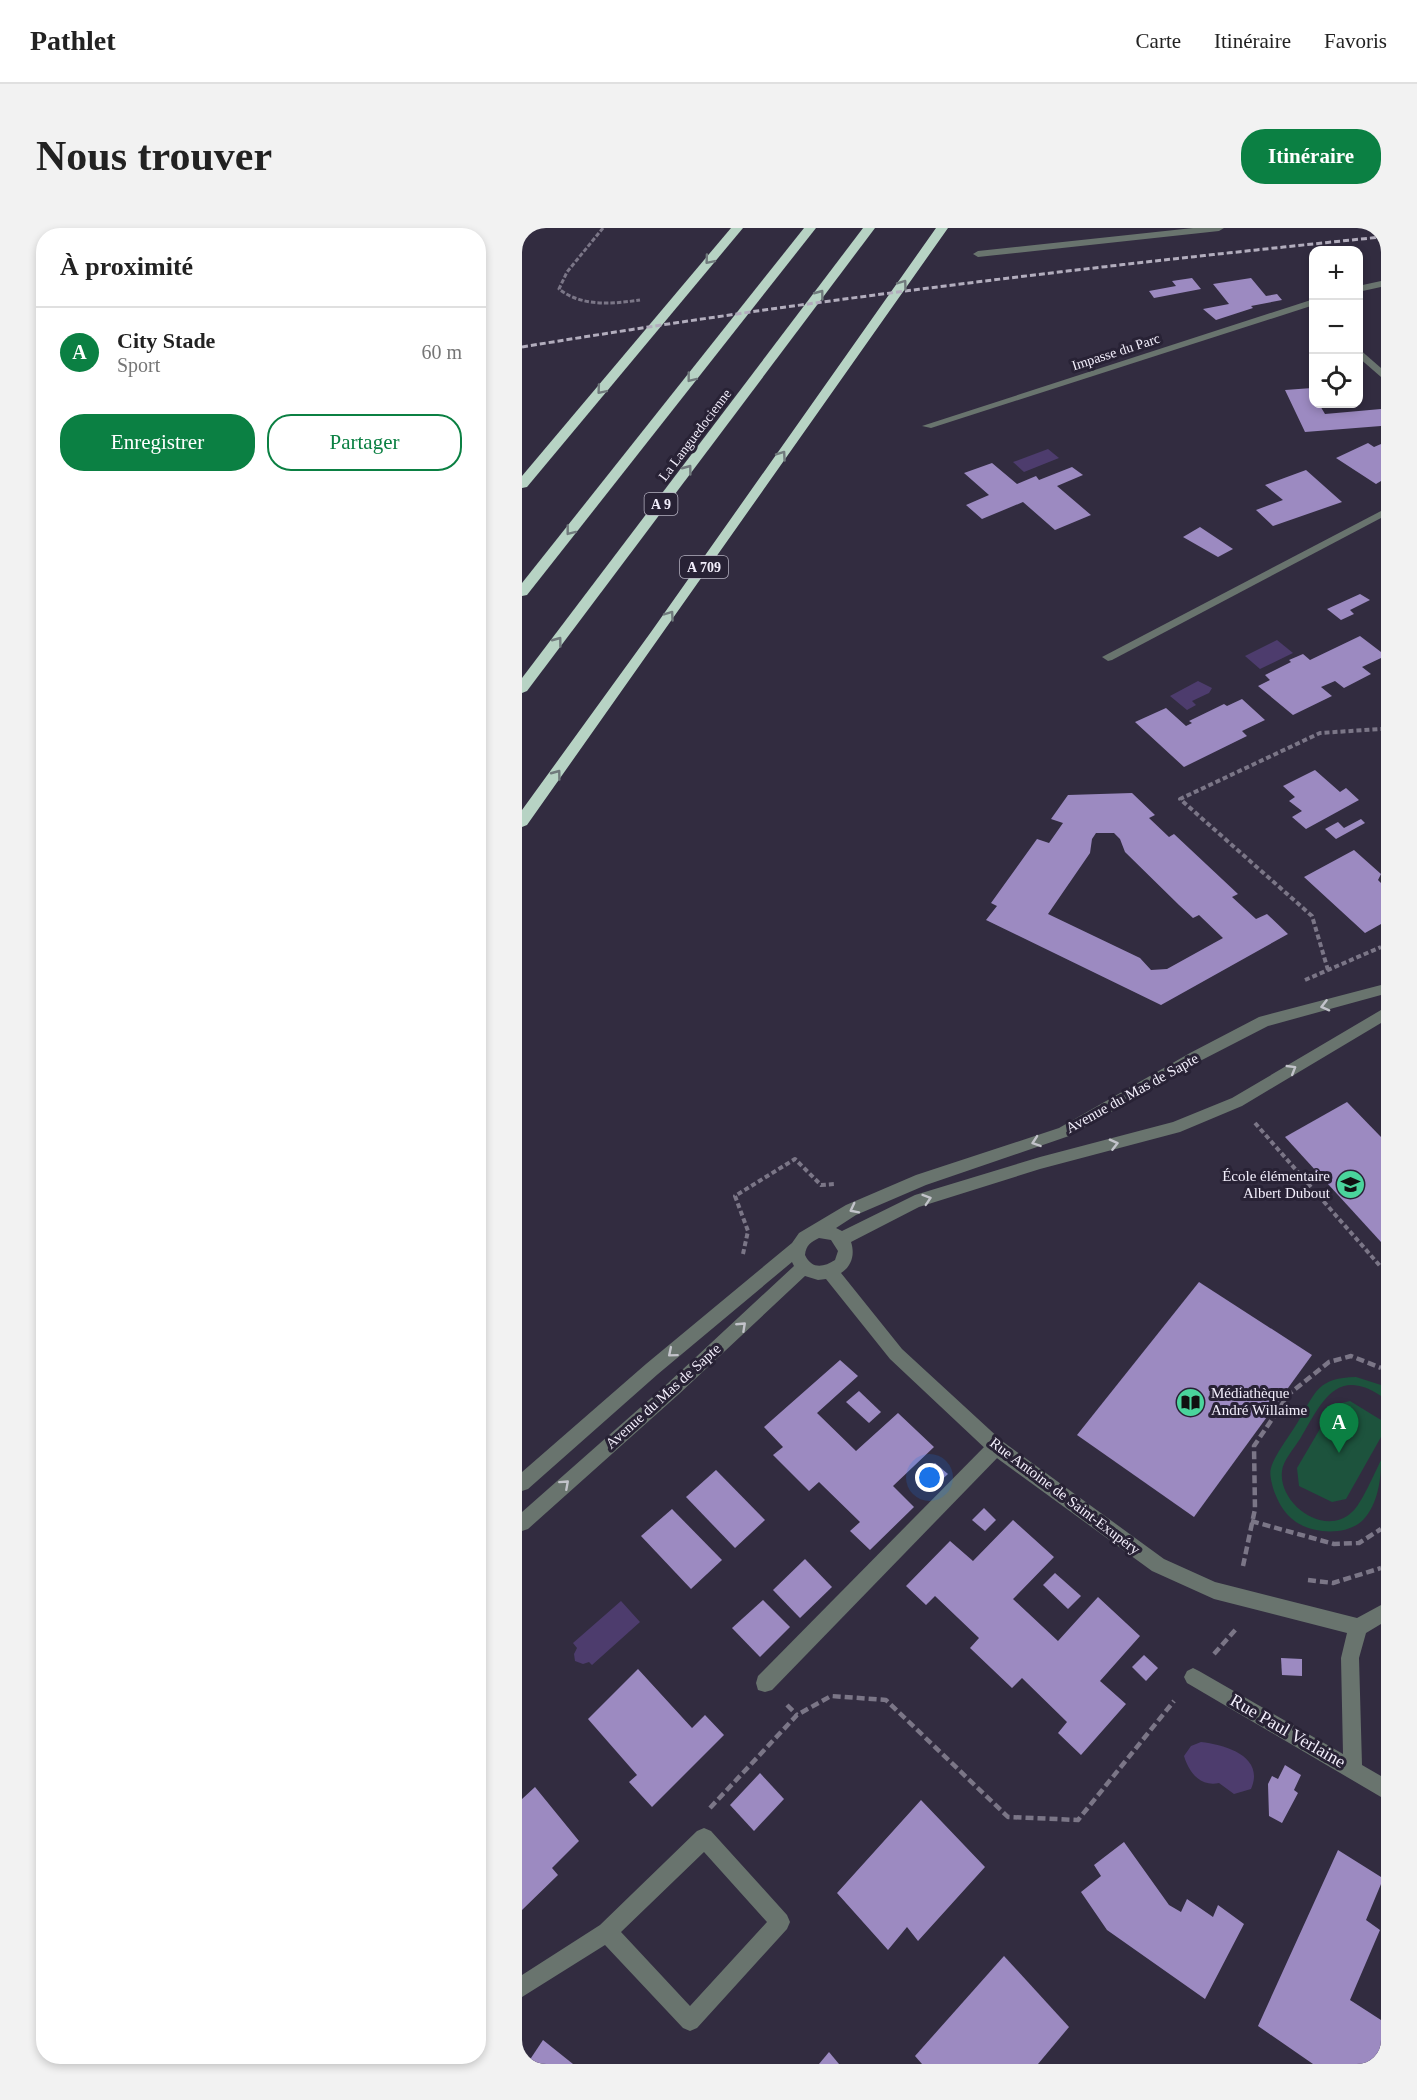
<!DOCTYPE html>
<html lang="fr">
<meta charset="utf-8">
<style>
:root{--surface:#fff;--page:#f2f2f2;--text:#222;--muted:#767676;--line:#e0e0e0;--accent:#0b8043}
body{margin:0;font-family:Georgia,serif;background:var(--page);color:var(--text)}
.controls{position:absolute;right:18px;top:18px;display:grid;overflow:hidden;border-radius:12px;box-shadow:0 3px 9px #0003}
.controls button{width:54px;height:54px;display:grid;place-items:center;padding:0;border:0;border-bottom:2px solid var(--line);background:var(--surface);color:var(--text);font:30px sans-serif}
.you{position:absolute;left:408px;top:1250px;width:21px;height:21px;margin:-15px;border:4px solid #fff;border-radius:50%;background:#1a73e8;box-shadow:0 0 0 9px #1a73e833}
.badge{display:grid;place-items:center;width:39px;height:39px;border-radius:50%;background:var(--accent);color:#fff;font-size:20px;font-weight:700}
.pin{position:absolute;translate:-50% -50px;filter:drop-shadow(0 2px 3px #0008)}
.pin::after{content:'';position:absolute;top:32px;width:21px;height:18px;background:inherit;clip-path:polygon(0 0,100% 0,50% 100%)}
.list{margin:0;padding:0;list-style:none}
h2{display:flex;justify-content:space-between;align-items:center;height:78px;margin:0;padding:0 24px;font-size:26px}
h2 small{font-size:20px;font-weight:400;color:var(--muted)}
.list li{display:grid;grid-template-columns:39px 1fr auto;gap:18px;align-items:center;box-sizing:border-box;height:90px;padding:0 24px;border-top:2px solid var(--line)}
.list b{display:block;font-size:22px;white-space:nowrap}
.list p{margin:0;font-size:20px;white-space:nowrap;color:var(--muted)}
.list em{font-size:20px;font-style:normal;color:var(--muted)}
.actions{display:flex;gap:12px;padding:18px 24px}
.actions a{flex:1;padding:14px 0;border:2px solid var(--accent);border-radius:24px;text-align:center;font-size:21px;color:var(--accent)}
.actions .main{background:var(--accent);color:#fff}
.icon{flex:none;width:33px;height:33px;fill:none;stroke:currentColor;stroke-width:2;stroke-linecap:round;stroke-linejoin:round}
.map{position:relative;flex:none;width:859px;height:1836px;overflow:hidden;border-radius:24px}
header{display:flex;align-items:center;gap:36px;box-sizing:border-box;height:84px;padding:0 30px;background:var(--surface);border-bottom:2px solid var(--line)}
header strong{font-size:28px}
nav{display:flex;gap:33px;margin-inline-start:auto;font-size:21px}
.intro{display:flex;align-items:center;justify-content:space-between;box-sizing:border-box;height:144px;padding:0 36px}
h1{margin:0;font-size:42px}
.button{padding:15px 27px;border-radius:24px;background:var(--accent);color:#fff;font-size:21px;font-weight:700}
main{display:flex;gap:36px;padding:0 36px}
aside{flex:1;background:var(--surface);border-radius:24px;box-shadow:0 3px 9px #0003}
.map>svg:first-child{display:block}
.green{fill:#1d533d}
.water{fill:#4d3c6d}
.building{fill:#9c8ac1;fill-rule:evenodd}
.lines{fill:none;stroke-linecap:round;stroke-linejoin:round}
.path-far2{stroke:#7b7687;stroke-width:3;stroke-dasharray:4.5 2;stroke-linecap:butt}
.path-far1{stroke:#7b7687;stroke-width:4;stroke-dasharray:5 3;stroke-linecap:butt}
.path{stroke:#7b7687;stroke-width:4.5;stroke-dasharray:8 4;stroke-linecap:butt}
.lane{fill:#69746e;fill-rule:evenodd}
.street{fill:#69746e;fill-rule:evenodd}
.highway{fill:#b7d3c4;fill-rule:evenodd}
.rail{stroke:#b2adbd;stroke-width:3;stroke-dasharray:6 3;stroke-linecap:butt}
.oneway{stroke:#707a7c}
.oneway2{stroke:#c2c3ca}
.labels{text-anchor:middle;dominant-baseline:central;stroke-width:6;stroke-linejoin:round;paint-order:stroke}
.far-street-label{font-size:14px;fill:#f2eefb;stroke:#282235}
.shield{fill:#282235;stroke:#b5b1c0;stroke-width:1.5}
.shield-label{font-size:14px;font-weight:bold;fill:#f2eefb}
.street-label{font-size:15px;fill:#f2eefb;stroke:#282235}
.poi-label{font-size:15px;fill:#f2eefb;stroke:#282235;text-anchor:end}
.near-street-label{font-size:18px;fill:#f2eefb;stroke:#282235}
</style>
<header>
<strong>Pathlet</strong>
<nav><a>Carte</a><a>Itinéraire</a><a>Favoris</a></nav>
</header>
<div class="intro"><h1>Nous trouver</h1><a class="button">Itinéraire</a></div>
<main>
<aside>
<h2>À proximité<small></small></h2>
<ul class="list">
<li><span class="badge">A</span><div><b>City Stade</b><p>Sport</p></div><em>60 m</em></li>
</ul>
<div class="actions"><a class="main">Enregistrer</a><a>Partager</a></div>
</aside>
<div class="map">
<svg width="859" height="1836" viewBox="0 0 859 1836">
<rect width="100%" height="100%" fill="#322c40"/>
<g class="green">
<path d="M834 1149 859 1157V1168C813 1137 798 1178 778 1211 772 1220 761 1233 760 1243 756 1276 803 1310 830 1284 839 1277 853 1244 859 1232 859 1252 856 1276 841 1292 824 1309 786 1306 769 1290 760 1282 756 1273 752 1263 750 1257 747 1246 749 1240 753 1226 769 1206 777 1192 794 1163 796 1150 834 1149Z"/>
<polygon points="828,1173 859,1192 859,1209 824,1271 810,1274 777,1258 775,1240 812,1177"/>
</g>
<g class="water">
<polygon points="526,221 537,230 502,244 491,234"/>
<polygon points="755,412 771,425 738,441 723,428"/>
<polygon points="676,453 690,460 687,465 670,473 674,477 665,482 648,468"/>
<polygon points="99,1373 118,1394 70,1437 67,1434 61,1436 53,1433 52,1426 55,1420 51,1415"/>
<path d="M679 1514C705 1517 743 1529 729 1561L712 1566 697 1555C679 1559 667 1545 662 1528L669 1518Z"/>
</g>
<g class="building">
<polygon points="670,50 679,61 632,70 627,63 654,58 650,53"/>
<polygon points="729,50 744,68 755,66 760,72 729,78 731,80 694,92 681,81 707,76 691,56"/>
<polygon points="790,160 792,176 797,176 803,186 859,181 859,198 783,204 763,162"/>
<polygon points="846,215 852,219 859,216 859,253 854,256 814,230"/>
<polygon points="470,235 495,256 514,248 517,252 550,239 561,247 535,258 569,287 533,302 501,274 460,291 444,277 467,267 442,245"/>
<polygon points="784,242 820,274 751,298 734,282 761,272 743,257"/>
<polygon points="678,299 711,321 696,329 661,309"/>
<polygon points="838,366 848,372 828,382 832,386 819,392 805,381"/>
<polygon points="838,408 859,424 859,430 840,439 849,446 822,460 813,453 799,459 810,468 771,487 736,458 748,452 743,447 769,434 767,432 781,426 788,432"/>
<polygon points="720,471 743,492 720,503 725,508 662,539 613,494 644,480 664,498 670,495 667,493 702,476 705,478"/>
<polygon points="793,542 818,564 824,560 837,572 784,601 770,589 780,583 767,573 773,569 761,558"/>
<path d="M610 565 633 587 627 590 647 609 652 606 716 666 710 669 734 691 745 686 766 706 639 777 464 692 475 678 469 675 515 611 527 615 541 595 529 591 546 567ZM574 605H592L598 611 603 624 657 677 671 690 677 687 701 710 645 741 629 742 618 730 526 686 568 625 570 611Z"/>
<polygon points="839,591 843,595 814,611 803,601 816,594 822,600"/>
<polygon points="832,622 859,646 856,652 859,655 859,696 843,705 782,649"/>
<polygon points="825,874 859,909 859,1014 763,909"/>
<polygon points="677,1054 790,1127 672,1289 555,1207"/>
<polygon points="318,1132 336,1148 295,1185 334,1223 376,1185 412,1219 371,1258 392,1279 348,1322 328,1303 338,1294 297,1254 287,1263 251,1227 261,1219 242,1199"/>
<polygon points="337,1163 359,1184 347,1195 324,1174"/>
<polygon points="413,1235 426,1246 413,1258 401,1246"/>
<polygon points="194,1242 243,1292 213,1320 164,1269"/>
<polygon points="462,1280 474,1292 463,1303 450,1292"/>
<polygon points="150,1281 200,1332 169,1361 119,1308"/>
<polygon points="491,1292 532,1329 491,1371 536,1413 576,1369 618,1408 578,1453 604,1476 559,1527 536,1505 545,1494 500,1450 490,1460 448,1420 457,1410 413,1368 404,1377 384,1358 428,1313 451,1333"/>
<polygon points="283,1331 310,1359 278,1390 251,1362"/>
<polygon points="533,1345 559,1368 546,1381 521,1357"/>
<polygon points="241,1372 268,1399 238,1429 210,1400"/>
<polygon points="622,1427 636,1440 624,1453 610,1439"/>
<polygon points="759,1430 780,1431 780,1448 760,1447"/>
<polygon points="116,1441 170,1500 183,1487 202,1507 130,1579 107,1554 115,1547 66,1491"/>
<polygon points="763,1537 779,1547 772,1562 776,1565 760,1595 747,1588 746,1556 750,1548 756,1551"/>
<polygon points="238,1545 262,1571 232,1603 208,1577"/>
<polygon points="13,1559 57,1613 30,1640 36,1647 0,1682 0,1571"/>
<polygon points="399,1572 463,1639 396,1713 385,1699 366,1722 315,1665"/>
<polygon points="602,1614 647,1677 659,1684 665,1671 691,1689 696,1677 722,1696 683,1771 585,1702 559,1664 579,1648 572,1637"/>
<polygon points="816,1622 859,1649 859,1656 844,1692 858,1702 828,1772 859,1792 859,1836 791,1836 736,1798"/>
<polygon points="482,1728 547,1799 516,1836 400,1836 393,1828"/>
<polygon points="21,1812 51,1836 5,1836"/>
<polygon points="307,1824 317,1836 297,1836"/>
</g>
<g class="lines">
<path class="path-far2" d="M81 0 45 44 37 61C60 79 90 76 118 72"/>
<g class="path-far1">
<polyline points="806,742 790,688 658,571 798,505 859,501"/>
<polyline points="783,752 859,719"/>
<polyline points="733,895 859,1039"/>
<polyline points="221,1026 226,1003 213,968 273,931 299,957 313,956"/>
</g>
<g class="path">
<polyline points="729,1293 812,1316 837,1315 859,1301"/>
<polyline points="721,1338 733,1281 732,1218 767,1166 807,1134 829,1128 859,1140"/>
<polyline points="786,1352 811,1355 859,1340"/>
<polyline points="692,1426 715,1400"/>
<polyline points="265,1477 275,1487"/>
<polyline points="188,1580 275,1487 309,1468 364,1472 486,1589 556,1592 652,1473"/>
</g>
<polygon class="lane" points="474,1211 480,1213 482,1219 480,1225 250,1462 243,1464 236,1462 234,1455 236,1448 468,1213"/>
<g class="street">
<polygon points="671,0 702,0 697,3 456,29 451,26 456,23"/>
<polygon points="859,53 859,59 836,64 836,58"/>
<polygon points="792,71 792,77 409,200 400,198"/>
<polygon points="836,120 859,140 859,149 836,129"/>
<polygon points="859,283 859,290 590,432 586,433 580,429"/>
<path d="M859 757V767L746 798 678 833 547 908 404 957 334 987 314 1000 320 1003 393 967 518 929 651 894 710 870 859 782V795L720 878 658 904 518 941 397 979 329 1014C333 1026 330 1038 319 1045L380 1121 480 1213 642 1331 693 1354 835 1390 859 1377V1396L844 1405 837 1430 840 1537 859 1548V1569L665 1455 662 1449 665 1443 671 1440 677 1443 821 1526 819 1430 825 1405 692 1371 630 1343 468 1225 368 1131 304 1051 296 1052 283 1048 157 1166 6 1301 0 1303V1284L145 1156 272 1038 270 1034 136 1146 6 1261 0 1263V1244L124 1136 270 1015 277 1005 324 977 394 947 537 900 668 825 737 789ZM297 1010 309 1012 316 1023 313 1032C302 1039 290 1042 283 1027 284 1017 289 1014 297 1010Z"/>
<path d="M182 1600 189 1603 265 1687 268 1694 265 1701 175 1800 168 1803 161 1800 83 1717 0 1769V1747L78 1697 175 1603ZM182 1624 245 1694 168 1778 99 1704Z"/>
</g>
<g class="highway">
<polygon points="209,0 221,0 5,259 0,260 0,248"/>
<polygon points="282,0 294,0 5,367 0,368 0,355"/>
<polygon points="341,0 353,0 5,463 0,465 0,450"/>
<polygon points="414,0 426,0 5,597 0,599 0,582 129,404"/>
</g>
<path class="rail" d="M0 119C285 72 572 38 859 9"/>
</g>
<defs><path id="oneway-chevron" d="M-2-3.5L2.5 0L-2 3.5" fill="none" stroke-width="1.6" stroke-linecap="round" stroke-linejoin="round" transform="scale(1.5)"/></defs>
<g class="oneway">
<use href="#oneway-chevron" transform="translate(187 32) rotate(130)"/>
<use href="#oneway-chevron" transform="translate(381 56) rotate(-54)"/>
<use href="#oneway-chevron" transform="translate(298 66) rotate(-53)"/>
<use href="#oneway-chevron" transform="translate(169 150) rotate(128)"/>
<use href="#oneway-chevron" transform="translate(79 162) rotate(130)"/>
<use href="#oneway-chevron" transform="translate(260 227) rotate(-55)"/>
<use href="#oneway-chevron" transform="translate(166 241) rotate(-53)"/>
<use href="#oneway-chevron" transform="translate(48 303) rotate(128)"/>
<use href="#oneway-chevron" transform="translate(148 387) rotate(-55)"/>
<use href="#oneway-chevron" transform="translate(36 413) rotate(-53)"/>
<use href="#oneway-chevron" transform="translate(35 546) rotate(-53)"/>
</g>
<g class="oneway2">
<use href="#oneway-chevron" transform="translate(803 778) rotate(166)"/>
<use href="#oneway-chevron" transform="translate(770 841) rotate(-31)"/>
<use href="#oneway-chevron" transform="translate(514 914) rotate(161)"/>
<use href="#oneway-chevron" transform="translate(592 916) rotate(-14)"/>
<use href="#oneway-chevron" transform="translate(405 971) rotate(-18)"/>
<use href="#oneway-chevron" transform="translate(332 981) rotate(153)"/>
<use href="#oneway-chevron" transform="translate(220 1098) rotate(-43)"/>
<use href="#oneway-chevron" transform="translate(150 1125) rotate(140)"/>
<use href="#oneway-chevron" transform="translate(43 1256) rotate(-42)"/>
</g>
<defs>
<symbol id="school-disc" viewBox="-11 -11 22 22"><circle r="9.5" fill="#4ad49c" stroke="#282235"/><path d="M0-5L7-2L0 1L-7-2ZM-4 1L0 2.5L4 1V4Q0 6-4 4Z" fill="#111"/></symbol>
<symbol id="library-disc" viewBox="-11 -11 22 22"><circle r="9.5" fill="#4ad49c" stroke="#282235"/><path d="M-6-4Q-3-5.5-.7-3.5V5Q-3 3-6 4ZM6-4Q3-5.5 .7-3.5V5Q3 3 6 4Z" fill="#111"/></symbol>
</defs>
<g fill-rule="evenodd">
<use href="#school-disc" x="812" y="940" width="33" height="33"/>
<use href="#library-disc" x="652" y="1158" width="33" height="33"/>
</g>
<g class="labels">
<g class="far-street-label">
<text transform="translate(594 124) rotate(-18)">Impasse du Parc</text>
<text transform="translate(173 207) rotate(-53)">La Languedocienne</text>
</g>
<g class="shield">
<rect x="122.5" y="265" width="33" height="22" rx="4.5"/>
<rect x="158" y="328" width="48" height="22" rx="4.5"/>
</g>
<g class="shield-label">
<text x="139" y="276">A 9</text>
<text x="182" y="339">A 709</text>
</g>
<g class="street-label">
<text transform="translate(610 865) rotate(-29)">Avenue du Mas de Sapte</text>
<text transform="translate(141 1168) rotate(-42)">Avenue du Mas de Sapte</text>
<text transform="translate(543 1268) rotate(37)">Rue Antoine de Saint-Exupéry</text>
</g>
<g class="poi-label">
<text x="808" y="948">École élémentaire<tspan x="808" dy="17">Albert Dubout</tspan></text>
<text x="689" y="1165" text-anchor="start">Médiathèque<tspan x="689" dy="17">André Willaime</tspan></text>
</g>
<g class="near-street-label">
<text transform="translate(766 1503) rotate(30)">Rue Paul Verlaine</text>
</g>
</g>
</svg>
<div class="controls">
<button>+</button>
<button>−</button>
<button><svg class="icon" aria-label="locate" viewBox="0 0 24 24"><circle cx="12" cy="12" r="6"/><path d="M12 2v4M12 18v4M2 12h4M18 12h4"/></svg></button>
</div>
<div class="you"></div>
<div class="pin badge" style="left:817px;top:1225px">A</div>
</div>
</main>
